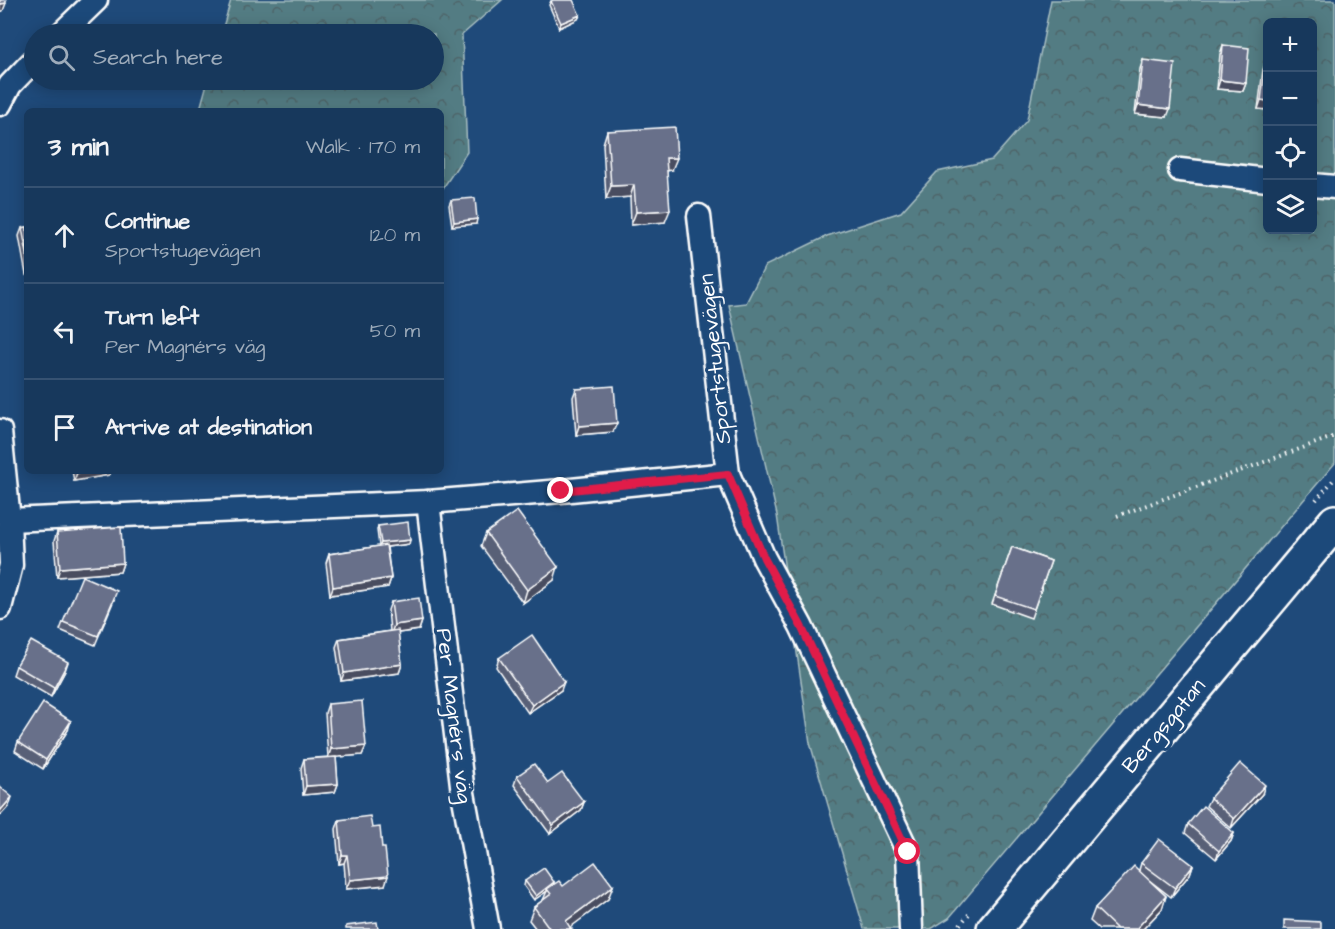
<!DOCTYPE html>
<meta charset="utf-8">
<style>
:root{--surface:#17385c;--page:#244365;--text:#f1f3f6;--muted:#9eacbb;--line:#365272}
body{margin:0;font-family:"Architects Daughter",sans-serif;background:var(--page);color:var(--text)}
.controls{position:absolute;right:18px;top:18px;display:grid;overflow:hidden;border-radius:9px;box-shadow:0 3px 15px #0003}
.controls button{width:54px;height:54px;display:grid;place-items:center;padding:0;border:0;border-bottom:2px solid var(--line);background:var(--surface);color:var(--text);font:30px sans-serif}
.stop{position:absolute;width:18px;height:18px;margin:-14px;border:4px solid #e11d48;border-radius:50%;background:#fff}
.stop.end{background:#e11d48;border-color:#fff;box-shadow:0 2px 6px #0008}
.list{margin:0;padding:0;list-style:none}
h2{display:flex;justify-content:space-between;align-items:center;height:78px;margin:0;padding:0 24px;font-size:26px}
h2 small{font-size:20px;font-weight:400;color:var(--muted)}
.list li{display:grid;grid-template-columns:39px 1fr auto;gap:18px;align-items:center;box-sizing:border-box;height:96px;padding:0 24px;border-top:2px solid var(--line)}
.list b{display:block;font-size:22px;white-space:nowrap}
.list p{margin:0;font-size:20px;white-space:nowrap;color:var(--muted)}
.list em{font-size:20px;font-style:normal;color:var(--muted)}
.icon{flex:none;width:33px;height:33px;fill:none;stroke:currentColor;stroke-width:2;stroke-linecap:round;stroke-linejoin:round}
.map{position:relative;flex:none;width:1335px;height:929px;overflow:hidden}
.search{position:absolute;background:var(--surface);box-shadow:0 3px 15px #0003;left:24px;top:24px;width:420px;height:66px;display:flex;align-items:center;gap:15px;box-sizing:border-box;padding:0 21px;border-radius:33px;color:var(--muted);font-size:22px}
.panel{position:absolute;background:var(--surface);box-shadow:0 3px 15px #0003;left:24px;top:108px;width:420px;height:366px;border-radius:9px}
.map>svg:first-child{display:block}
.forest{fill:url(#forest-crowns);stroke:#a8bec1;stroke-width:1.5;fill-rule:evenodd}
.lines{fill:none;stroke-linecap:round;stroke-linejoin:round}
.street-casing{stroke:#fff;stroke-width:27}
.secondary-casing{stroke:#fff;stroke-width:38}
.path{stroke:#fff;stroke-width:4;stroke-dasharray:1.5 4.5;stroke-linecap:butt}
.street{stroke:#1f4a7a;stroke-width:22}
.secondary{stroke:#1f4a7a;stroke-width:33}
.wall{fill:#596077;stroke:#fff;stroke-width:1.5}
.shaded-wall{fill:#494e61;stroke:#fff;stroke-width:1.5}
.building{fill:#68708a;stroke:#fff;stroke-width:1.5}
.route{stroke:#e11d48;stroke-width:8}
.labels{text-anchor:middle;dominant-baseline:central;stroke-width:6;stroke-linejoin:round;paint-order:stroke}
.street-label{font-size:22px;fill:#fff;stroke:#1f4a7a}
</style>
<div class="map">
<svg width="1335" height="929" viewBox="0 0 1335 929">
<defs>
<pattern id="forest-crowns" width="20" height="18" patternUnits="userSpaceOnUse" patternTransform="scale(1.5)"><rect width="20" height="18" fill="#527c83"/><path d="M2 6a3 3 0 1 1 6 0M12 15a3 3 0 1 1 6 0" fill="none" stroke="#4f6468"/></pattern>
</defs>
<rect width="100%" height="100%" fill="#1f4a7a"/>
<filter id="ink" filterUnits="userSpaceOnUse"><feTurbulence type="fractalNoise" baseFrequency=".0167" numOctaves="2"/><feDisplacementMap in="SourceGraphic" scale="12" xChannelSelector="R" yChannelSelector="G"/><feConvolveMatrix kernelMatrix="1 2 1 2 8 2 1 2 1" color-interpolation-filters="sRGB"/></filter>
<g filter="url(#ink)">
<g class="forest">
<polygon points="231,0 502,0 462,35 467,152 441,191 441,111 200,111 200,109 208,80 434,80 434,34 221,34"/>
<path d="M1051 0H1335V463L949 918 931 929H864L810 743 777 515 729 305 746 303 765 266 827 236 901 212 937 172 992 160 1027 120ZM1268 22H1312V230H1268Z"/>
</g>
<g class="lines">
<defs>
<g id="street">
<polyline points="61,34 96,0"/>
<polyline points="0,104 10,85 34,60"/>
<polyline points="1180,170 1268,180"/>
<polyline points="1312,185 1335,187"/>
<polyline points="699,216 728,474 764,558 801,626 908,852 911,929"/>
<polyline points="0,431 9,520 11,565 0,608"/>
<polyline points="428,502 463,793 488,929"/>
<polyline points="9,520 428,502 561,491 728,474"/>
</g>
<polyline id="secondary" points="994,929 1335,522"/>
</defs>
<use href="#street" class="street-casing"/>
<use href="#secondary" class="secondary-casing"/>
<g class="path">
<polyline points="1316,500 1335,478"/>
<polyline points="1117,516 1335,436"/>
<polyline points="956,929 970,913"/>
</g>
<use href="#street" class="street"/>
<use href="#secondary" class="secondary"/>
</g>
<g class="wall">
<polygon points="551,1 580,15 578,19 559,28 549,5"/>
<polygon points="1223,45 1246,83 1243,91 1217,89 1220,54"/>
<polygon points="1143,60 1167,117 1135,114 1140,69"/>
<polygon points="1266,62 1268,62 1268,110 1258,109 1263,70"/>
<polygon points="607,131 672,170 667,171 665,222 631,225 630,197 606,199 603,144"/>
<polygon points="451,200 476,224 452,226 449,205"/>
<polygon points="27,227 27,274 26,275 19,236 22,228"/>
<polygon points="576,389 613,432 576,435 573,397"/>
<polygon points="72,471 111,471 109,475 74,481"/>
<polygon points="378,526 409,544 387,547 391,578 388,587 330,595 326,563 329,554 379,546 377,530"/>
<polygon points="57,532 123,563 120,572 57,577 54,541"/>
<polygon points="486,533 554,580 523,603 481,546"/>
<polygon points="1012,547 1051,561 1031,618 992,604"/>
<polygon points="114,600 95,645 60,630 63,622"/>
<polygon points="391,602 422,621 419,630 398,633 402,664 399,673 341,681 336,647 339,639 390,631 388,610"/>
<polygon points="499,658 561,690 528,713 496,667"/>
<polygon points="16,666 65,671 51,697 13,675"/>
<polygon points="328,704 366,746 362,755 336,757 338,784 335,792 303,795 301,768 304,759 328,757 325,713"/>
<polygon points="68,730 43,769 15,751 18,742"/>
<polygon points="517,776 548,783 584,802 581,810 550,834 514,785"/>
<polygon points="1262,794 1231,828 1206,806 1210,798"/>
<polygon points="339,820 372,828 385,885 346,889 344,863 339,864 336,829"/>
<polygon points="1188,824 1234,833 1231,841 1216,859 1185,833"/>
<polygon points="1141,863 1193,865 1190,874 1171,897 1149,880 1166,896 1162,909 1143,929 1099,929 1090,921 1095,908 1139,870"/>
<polygon points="525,881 563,886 608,899 570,927 572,929 536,929 529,920 534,907 543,900 547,891 534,900 524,886"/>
</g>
<g class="shaded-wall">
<polygon points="6,3 3,11 0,12 0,4"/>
<polygon points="580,15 578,19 559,28 561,23"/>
<polygon points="1220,80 1246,83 1243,91 1217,89"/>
<polygon points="1261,100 1268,101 1268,110 1258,109"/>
<polygon points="1138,105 1170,109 1167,117 1135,114"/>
<polygon points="666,158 677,158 672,170 662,171"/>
<polygon points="634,185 630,197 606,199 611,186"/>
<polygon points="670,210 665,222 631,225 636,212"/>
<polygon points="477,219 476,224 452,226 454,222"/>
<polygon points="617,423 613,432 576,435 579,426"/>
<polygon points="85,471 111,471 109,475 74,481 77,473"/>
<polygon points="410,540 409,544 379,548 381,543"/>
<polygon points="123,563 120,572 57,577 60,568"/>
<polygon points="558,567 554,580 523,603 527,590"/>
<polygon points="391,578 388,587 330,595 333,587"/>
<polygon points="422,621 419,630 391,634 394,625"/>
<polygon points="68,662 65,671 51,697 54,688"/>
<polygon points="402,664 399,673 341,681 344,673"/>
<polygon points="564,682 561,690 528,713 532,705"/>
<polygon points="71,721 68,730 43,769 46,760"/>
<polygon points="366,746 362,755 328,758 331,749"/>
<polygon points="338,784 335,792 303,795 306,786"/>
<polygon points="1265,785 1262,794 1231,828 1234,819"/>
<polygon points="12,797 9,806 0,816 0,811"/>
<polygon points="584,802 581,810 550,834 553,825"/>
<polygon points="1234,833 1231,841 1216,859 1219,851"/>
<polygon points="342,855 347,855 344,863 339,864"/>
<polygon points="1193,865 1190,874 1171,897 1175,888"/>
<polygon points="388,876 385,885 346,889 350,880"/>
<polygon points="554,882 553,887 547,889 547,891 534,900 536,896"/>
<polygon points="613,886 608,899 568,929 566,921"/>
<polygon points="1166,896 1162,909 1143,929 1136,929"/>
</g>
<g class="building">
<polygon points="0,0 6,0 6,3 0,4"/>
<polygon points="553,0 573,0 580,15 561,23 551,1"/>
<polygon points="1223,45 1249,48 1246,83 1220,80"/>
<polygon points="1143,60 1175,64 1170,109 1138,105"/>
<polygon points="1266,62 1268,62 1268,101 1261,100"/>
<polygon points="675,127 677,158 666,158 670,210 636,212 634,185 611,186 607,131"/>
<polygon points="475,198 477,219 454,222 451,200"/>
<polygon points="27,227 27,254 22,228"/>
<polygon points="614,386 617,423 579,426 576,389"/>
<polygon points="517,511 558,567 527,590 486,533"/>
<polygon points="408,522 410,540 381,543 378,526"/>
<polygon points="121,527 123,563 60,568 57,532"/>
<polygon points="386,545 391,578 333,587 329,554"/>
<polygon points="1012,547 1051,561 1034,609 995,596"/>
<polygon points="82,576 117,591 98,636 63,622"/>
<polygon points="419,598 422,621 394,625 391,602"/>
<polygon points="398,630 402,664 344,673 339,639"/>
<polygon points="532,635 564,682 532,705 499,658"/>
<polygon points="31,641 68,662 54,688 16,666"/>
<polygon points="362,701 366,746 331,749 328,704"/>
<polygon points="43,703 71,721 46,760 18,742"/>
<polygon points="336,757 338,784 306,786 304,759"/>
<polygon points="1240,763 1265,785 1234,819 1210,798"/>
<polygon points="534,764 548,783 562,773 584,802 553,825 517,776"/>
<polygon points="0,787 12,797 0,811"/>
<polygon points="1203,806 1234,833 1219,851 1188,824"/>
<polygon points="370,816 372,828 380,827 382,848 385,848 388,876 350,880 347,855 342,855 339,820"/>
<polygon points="1159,839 1193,865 1175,888 1141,863"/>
<polygon points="595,862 613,886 566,921 571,929 550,929 534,907 551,894 547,889 559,881 563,886"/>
<polygon points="1134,866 1166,896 1136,929 1117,929 1095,908"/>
<polygon points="544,868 554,882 536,896 525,881"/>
<polygon points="1284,920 1321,922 1321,929 1284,929"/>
<polygon points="377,922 378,929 346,929 346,926"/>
</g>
</g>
<g class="lines" filter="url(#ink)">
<polyline class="route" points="561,491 728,474 764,558 801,626 908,852"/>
</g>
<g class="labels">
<g class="street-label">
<text transform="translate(715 359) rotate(-96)">Sportstugevägen</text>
<text transform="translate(454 716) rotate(83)">Per Magnérs väg</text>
<text transform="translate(1164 726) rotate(-50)">Bergsgatan</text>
</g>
</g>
</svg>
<div class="controls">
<button>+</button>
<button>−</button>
<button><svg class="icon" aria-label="locate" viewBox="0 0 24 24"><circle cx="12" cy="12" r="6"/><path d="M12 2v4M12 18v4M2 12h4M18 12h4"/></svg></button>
<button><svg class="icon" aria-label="layers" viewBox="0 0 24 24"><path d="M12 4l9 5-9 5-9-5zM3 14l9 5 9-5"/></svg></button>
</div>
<div class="stop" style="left:908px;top:852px"></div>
<div class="stop end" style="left:561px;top:491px"></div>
<div class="search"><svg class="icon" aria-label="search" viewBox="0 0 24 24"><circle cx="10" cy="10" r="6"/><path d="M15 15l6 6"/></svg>Search here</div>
<section class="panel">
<h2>3 min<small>Walk · 170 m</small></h2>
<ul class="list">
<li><svg class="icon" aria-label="ahead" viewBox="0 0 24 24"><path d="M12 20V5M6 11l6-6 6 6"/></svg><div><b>Continue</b><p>Sportstugevägen</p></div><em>120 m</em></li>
<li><svg class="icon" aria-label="left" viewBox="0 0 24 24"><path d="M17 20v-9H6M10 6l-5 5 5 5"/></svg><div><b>Turn left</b><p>Per Magnérs väg</p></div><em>50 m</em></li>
<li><svg class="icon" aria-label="arrive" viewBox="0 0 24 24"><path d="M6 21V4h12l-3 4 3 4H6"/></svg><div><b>Arrive at destination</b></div></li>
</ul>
</section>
</div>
